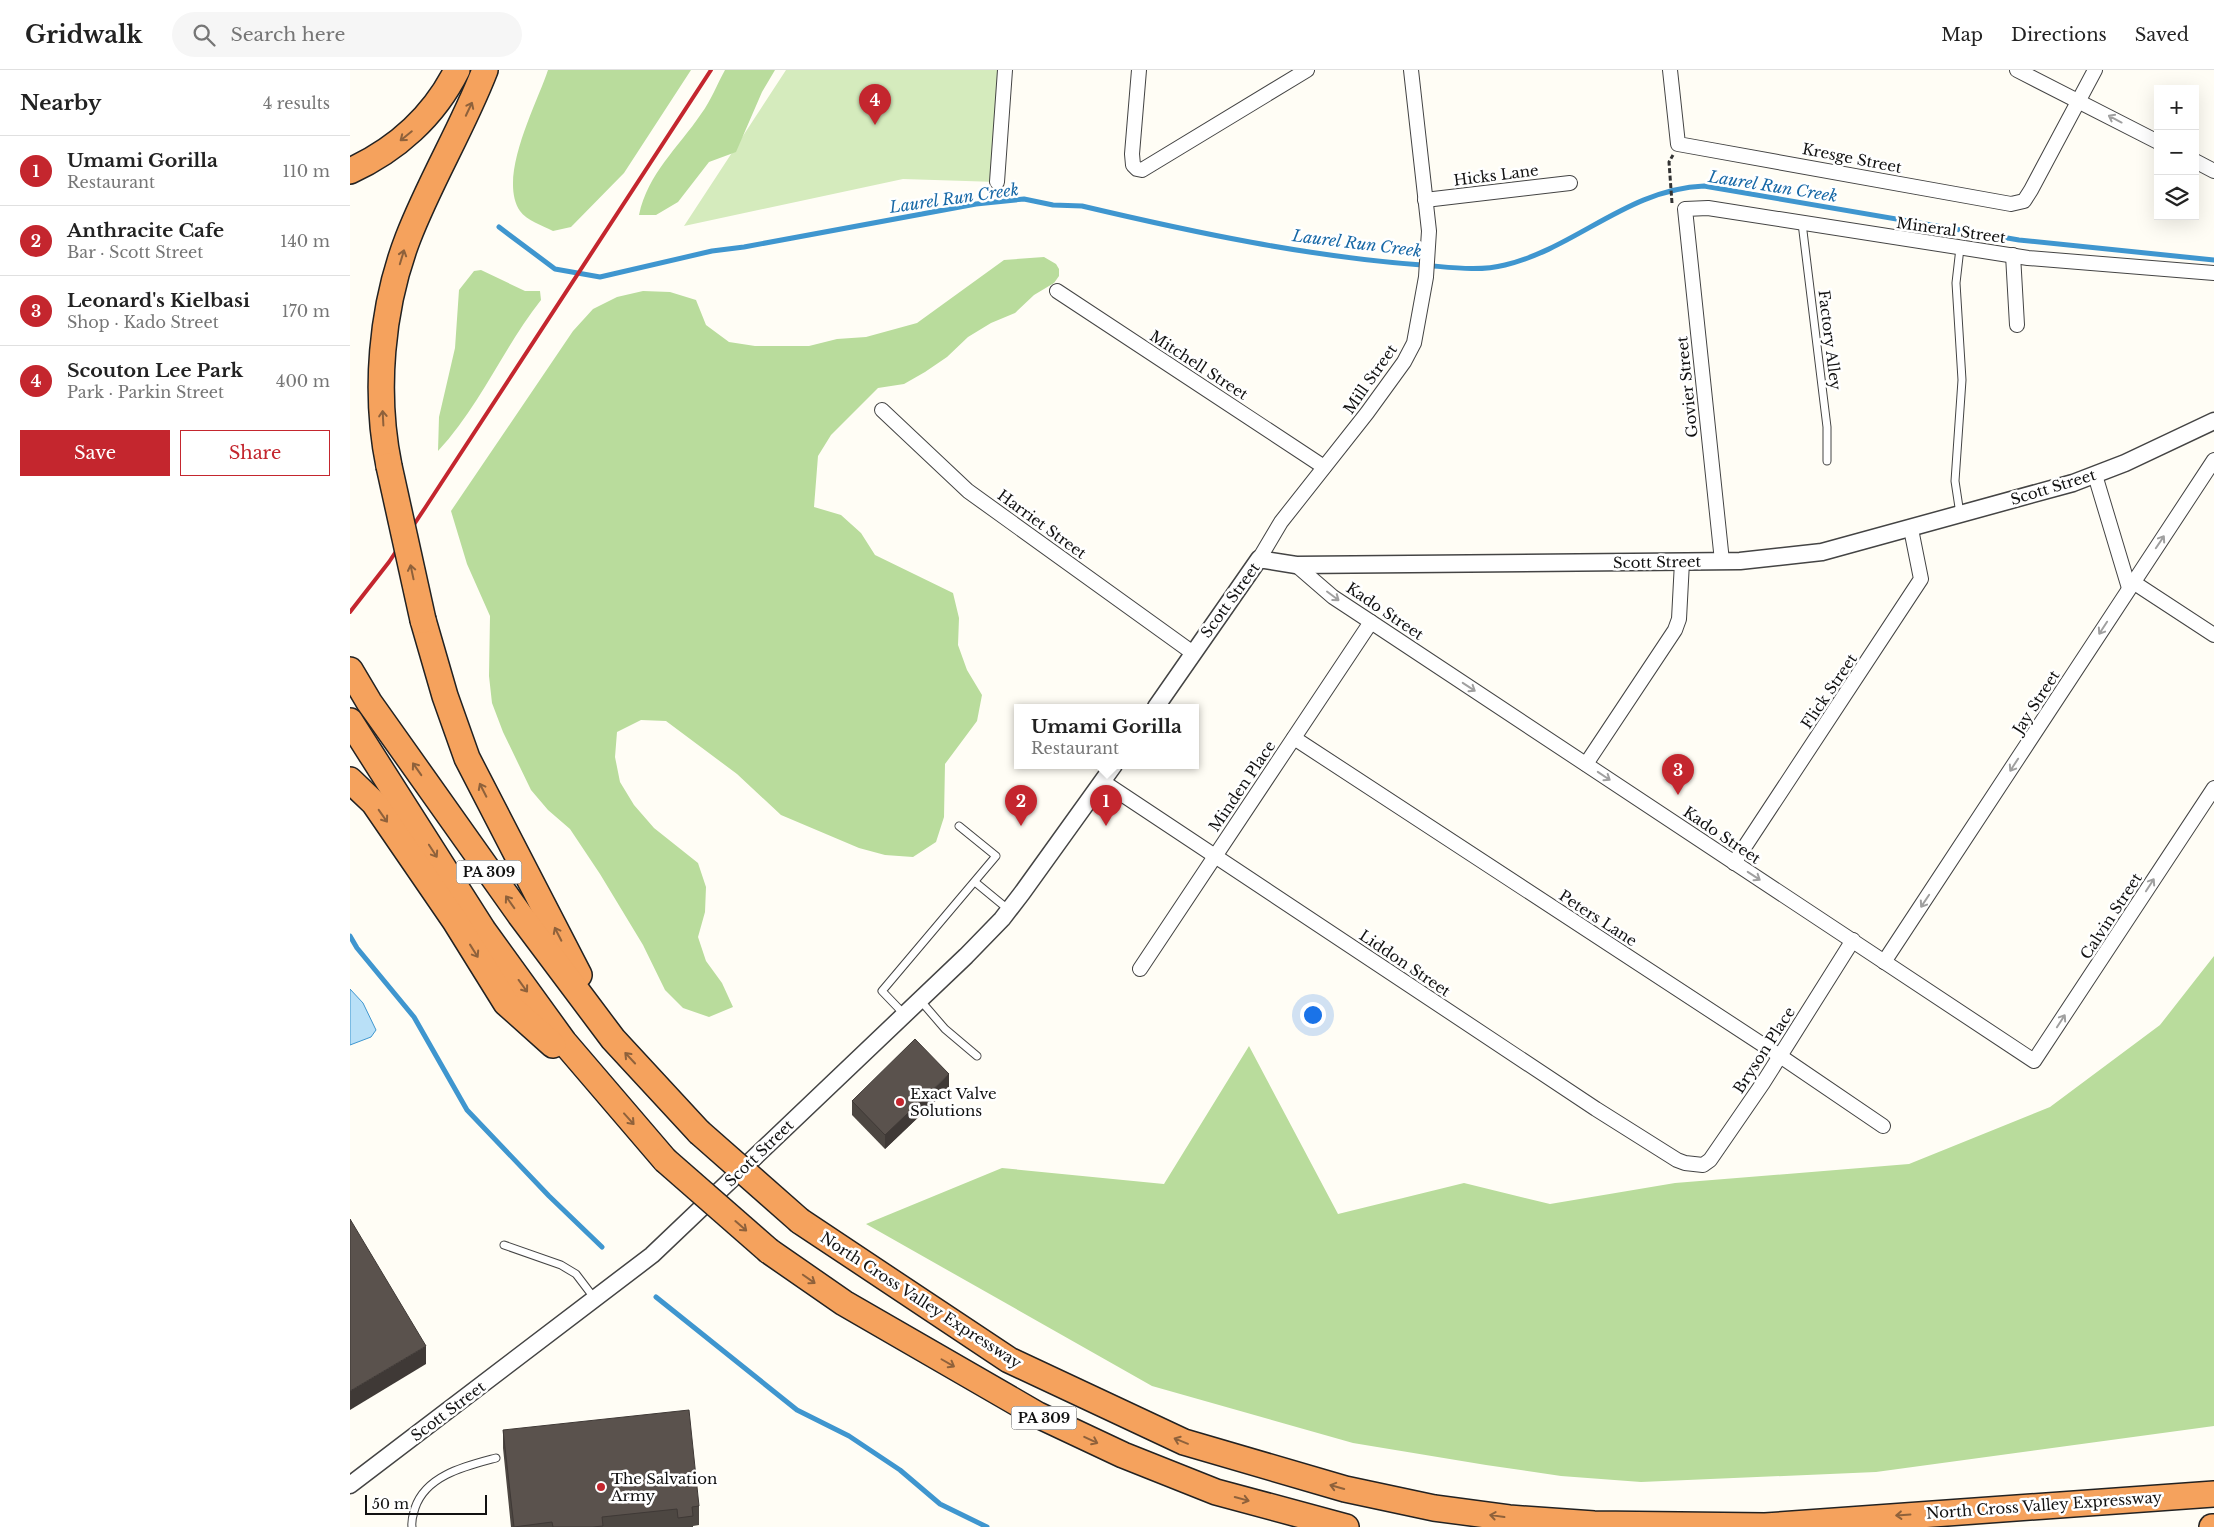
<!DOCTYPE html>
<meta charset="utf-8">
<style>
:root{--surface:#fff;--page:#f6f6f6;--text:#222;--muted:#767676;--line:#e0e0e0;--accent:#c4262e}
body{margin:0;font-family:"Libre Baskerville",serif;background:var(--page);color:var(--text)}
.controls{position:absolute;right:15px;top:15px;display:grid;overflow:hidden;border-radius:0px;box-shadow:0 5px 20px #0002}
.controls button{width:45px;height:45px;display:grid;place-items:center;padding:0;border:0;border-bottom:1px solid var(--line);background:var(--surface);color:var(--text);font:25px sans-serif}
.scale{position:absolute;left:15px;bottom:12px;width:122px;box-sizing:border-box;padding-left:5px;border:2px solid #111;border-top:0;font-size:14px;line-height:18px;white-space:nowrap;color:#111;-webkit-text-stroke:4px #fff;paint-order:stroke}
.you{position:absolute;left:962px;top:944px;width:18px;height:18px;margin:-12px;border:4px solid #fff;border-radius:50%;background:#1a73e8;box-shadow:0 0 0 8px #1a73e833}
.badge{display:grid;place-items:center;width:32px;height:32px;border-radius:50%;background:var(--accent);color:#fff;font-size:16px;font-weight:700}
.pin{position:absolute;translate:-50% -41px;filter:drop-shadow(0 1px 2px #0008)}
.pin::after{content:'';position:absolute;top:26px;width:18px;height:15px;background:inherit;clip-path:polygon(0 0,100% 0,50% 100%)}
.popup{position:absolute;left:664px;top:634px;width:185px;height:65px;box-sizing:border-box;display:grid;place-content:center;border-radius:0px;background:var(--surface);filter:drop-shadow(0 1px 4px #0005);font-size:16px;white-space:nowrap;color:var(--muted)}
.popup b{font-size:19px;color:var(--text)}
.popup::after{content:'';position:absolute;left:50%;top:100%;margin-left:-10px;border:10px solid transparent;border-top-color:var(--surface)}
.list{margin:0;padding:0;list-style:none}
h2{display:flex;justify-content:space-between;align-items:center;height:65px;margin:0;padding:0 20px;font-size:21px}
h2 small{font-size:16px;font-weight:400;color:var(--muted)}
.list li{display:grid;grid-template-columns:32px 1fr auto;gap:15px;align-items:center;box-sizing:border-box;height:70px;padding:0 20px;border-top:1px solid var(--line)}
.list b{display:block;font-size:19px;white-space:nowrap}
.list p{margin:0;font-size:16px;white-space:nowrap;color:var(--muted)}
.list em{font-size:16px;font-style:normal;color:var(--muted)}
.actions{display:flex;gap:10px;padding:15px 20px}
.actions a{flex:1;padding:11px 0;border:1px solid var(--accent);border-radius:0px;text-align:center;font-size:18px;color:var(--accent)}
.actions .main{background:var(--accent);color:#fff}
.icon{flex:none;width:28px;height:28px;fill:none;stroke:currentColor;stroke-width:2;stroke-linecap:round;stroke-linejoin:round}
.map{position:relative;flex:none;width:1864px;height:1457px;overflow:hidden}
header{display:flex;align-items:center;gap:30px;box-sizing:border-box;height:70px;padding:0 25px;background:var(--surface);border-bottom:1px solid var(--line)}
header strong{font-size:24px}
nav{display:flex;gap:28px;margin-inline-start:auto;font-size:18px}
.search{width:350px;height:45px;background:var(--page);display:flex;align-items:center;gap:12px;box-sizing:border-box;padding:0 18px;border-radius:28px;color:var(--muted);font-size:19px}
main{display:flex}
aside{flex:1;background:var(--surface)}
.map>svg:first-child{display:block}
.green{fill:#d5ebbd}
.forest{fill:#b9dc9c}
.water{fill:#b9e0f7;stroke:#3f96cf}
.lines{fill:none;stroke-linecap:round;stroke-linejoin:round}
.stream{stroke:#3f96cf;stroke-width:5}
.service-casing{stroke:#444;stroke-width:9}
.minor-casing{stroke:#444;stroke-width:16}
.tertiary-casing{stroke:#444;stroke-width:19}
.motorway-casing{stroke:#222;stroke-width:28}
.path{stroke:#333;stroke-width:3;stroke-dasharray:5 2.5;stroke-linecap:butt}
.service{stroke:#fff;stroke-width:7}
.minor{stroke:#fff;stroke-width:14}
.tertiary{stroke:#fff;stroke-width:16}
.motorway{stroke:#f5a25d;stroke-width:25}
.rail{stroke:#c4262e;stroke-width:4}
.motorway-bridge-casing{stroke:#222;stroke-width:28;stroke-linecap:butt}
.motorway-bridge{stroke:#f5a25d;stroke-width:25}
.wall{fill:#4d4742}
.shaded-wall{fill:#3f3936}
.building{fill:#5a524d;stroke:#3f3936}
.oneway{stroke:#8e613b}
.oneway2{stroke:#a0a0a0}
.poi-dot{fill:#c4262e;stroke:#fff;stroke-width:2}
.labels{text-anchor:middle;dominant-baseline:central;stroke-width:5;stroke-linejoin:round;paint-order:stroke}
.shield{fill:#fff;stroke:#585858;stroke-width:1}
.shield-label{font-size:14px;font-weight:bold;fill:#111}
.street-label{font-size:15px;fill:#111;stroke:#fff}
.poi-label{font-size:15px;fill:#111;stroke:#fff;text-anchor:start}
.water-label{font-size:16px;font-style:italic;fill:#1768a6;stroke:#fff}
</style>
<header>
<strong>Gridwalk</strong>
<div class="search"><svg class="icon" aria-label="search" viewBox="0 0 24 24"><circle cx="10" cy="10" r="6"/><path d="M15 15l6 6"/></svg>Search here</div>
<nav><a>Map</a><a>Directions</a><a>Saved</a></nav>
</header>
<main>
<aside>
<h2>Nearby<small>4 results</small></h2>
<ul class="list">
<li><span class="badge">1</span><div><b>Umami Gorilla</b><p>Restaurant</p></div><em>110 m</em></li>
<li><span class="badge">2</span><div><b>Anthracite Cafe</b><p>Bar · Scott Street</p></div><em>140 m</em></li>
<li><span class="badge">3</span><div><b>Leonard's Kielbasi</b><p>Shop · Kado Street</p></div><em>170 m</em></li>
<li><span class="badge">4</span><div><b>Scouton Lee Park</b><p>Park · Parkin Street</p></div><em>400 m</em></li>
</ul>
<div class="actions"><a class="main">Save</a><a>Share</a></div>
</aside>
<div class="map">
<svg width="1864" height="1457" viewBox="0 0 1864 1457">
<rect width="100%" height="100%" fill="#fffdf5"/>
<polygon class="green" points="436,0 653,0 647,112 553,109 334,156"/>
<g class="forest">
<path d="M198 0H341L274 103 221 157 203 161C193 156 176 150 170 141 147 107 187 34 198 0Z"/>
<path d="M375 0H425L412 22 386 82 359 92 328 132 306 145H289C298 103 328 78 351 44 361 31 367 14 375 0Z"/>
<polygon points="694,187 706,194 709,199 709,206 704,213 684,225 665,243 641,253 618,267 597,287 575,302 554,314 528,318 481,365 468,386 464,437 491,445 511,463 525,485 603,523 609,548 608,575 617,600 632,625 627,651 595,694 594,747 586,772 563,787 535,785 509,778 431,745 387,704 316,651 291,650 267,662 265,687 270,712 284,735 304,758 348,793 356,817 355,842 348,867 356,891 372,913 383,937 359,947 333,938 315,920 293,875 250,804 220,759 198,740 181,720 153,662 142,633 139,606 140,546 117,494 101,441 223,261 243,239 267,227 293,221 320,222 346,230 356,255 379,272 405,276 459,276 487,269 516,267 567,253 654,190"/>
<path d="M131 200 175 221H190L191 230C153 278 130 336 88 381L89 347 105 278 109 220 124 201Z"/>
<polygon points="1864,886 1864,1356 1526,1402 1291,1412 1211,1406 1136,1395 1003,1373 802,1316 516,1154 652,1098 814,1114 899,976 988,1144 1114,1113 1200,1134 1325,1113 1559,1094 1700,1037 1810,955"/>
</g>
<polygon class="water" points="0,919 13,933 26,960 21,967 0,975"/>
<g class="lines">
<g class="stream">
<path d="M149 157 205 199 250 207 362 181 394 177 626 134 674 129 703 135 732 136C842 162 960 187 1072 195 1099 197 1128 202 1155 195 1226 178 1278 119 1354 116L1669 170 1864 190"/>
<polyline points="0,866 7,878 64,947 117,1040 199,1126 252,1177"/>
<polyline points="306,1227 447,1340 499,1366 550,1400 590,1434 637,1457"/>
</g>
<defs>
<g id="service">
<polyline points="1452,153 1477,357 1477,391"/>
<polyline points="1610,178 1606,213 1612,310 1605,411 1610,444"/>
<polyline points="625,812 659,840"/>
<polyline points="570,930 595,959 627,986"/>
<polyline points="554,944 532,921 646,786 609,756"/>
<polyline points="154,1175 211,1195 226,1204 245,1229"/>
<path d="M62 1457C61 1450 63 1445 65 1438 76 1405 116 1396 146 1388"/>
</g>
<g id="minor">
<polyline points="789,0 782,84 783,95 787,99 792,100 957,0"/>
<polyline points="1320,0 1328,74 1661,134 1674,131 1681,120 1745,0"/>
<polyline points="1667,0 1808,72"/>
<polyline points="1845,91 1864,101"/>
<polyline points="647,112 655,0"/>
<polyline points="1075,130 1220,113"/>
<polyline points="1663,185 1667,255"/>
<polyline points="707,221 974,397"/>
<polyline points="532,340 618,421 843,583"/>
<polyline points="1745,405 1779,518"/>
<polyline points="909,489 931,452 1017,343 1054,292 1064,273 1076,207 1079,161 1061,0"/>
<polyline points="1372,491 1335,139 1358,138 1678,188 1864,203"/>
<polyline points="946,495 983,527 1021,552 1684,991 1864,718"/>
<polyline points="1783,512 1864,565"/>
<polyline points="944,668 1430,986 1533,1056"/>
<polyline points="1236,694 1325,560 1329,549 1332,492"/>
<polyline points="752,711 1246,1039 1327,1090 1335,1093 1353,1095 1360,1090 1413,1013 1503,870"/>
<polyline points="1384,793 1571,509 1561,459"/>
<polyline points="1534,892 1864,390"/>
<polyline points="790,899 1021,552"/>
</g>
<g id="tertiary">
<polyline points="806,637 909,489 946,495 1390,491 1472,482 1723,413 1775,393 1864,351"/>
<polyline points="0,1415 302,1185 616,886 652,849 672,823 764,695"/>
</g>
<g id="motorway">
<path d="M0 101C46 80 84 46 107 0"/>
<path d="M39 396C24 323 31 238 58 168 80 111 113 57 135 0"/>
<polyline points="73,550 95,626 117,688 229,905"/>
<polyline points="0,600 19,632 170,845 263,969 349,1062"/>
<polyline points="0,651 133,860 214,972 315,1090"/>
<polyline points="0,710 24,733 105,851 156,933 203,975"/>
<polyline points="450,1151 659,1290 834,1372 995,1419 1084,1438 1159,1448 1244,1454 1415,1456 1864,1424"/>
<polyline points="419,1181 494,1233 688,1345 773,1385 866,1422 996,1457"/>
<polyline points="1862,1457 1864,1457"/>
</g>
</defs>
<use href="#service" class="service-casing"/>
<use href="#minor" class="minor-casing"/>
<use href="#tertiary" class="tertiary-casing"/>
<use href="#motorway" class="motorway-casing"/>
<polyline class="path" points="1322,133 1319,92 1323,85"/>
<use href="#service" class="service"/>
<use href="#minor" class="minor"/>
<use href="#tertiary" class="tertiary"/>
<use href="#motorway" class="motorway"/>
<polyline class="rail" points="0,542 39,492 75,438 361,0"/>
<defs>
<g id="motorway-bridge">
<polyline points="39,396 73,550"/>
<polyline points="349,1062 450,1151"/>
<polyline points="315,1090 419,1181"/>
</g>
</defs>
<use href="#motorway-bridge" class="motorway-bridge-casing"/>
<use href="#motorway-bridge" class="motorway-bridge"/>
</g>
<g class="wall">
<polygon points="599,1018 535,1079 502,1045 502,1031"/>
<polygon points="153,1360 349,1436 349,1455 343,1456 343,1457 161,1457 153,1378"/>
</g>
<g class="shaded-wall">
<polygon points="599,1004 599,1018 535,1079 535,1065"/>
<polygon points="76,1276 76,1294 0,1340 0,1321"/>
</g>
<g class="building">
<polygon points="565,969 599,1004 535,1065 502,1031"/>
<polygon points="0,1149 76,1276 0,1321"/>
<polygon points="339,1340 349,1436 342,1437 343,1446 328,1448 327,1439 252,1447 253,1456 243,1457 203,1457 202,1452 164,1457 153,1360"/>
</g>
<defs><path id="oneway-shaft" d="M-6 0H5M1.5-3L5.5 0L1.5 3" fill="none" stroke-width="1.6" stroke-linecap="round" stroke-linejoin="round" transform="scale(1.25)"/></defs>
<g class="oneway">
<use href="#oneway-shaft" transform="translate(119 39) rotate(-65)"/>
<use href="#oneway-shaft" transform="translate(56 66) rotate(141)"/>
<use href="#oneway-shaft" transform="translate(52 187) rotate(-73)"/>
<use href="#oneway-shaft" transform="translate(33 348) rotate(-93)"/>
<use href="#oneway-shaft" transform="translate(62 502) rotate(-102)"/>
<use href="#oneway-shaft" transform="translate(67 699) rotate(-125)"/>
<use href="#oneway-shaft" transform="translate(133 720) rotate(-117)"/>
<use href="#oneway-shaft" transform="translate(33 746) rotate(55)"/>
<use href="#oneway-shaft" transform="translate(83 781) rotate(57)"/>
<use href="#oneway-shaft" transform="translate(160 832) rotate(-125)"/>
<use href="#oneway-shaft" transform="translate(208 864) rotate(-117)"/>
<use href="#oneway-shaft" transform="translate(124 881) rotate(58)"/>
<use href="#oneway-shaft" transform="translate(173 916) rotate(54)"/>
<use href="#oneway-shaft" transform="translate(280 988) rotate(-133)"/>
<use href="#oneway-shaft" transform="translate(279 1049) rotate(48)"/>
<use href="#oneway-shaft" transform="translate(391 1156) rotate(41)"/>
<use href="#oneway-shaft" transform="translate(459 1209) rotate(35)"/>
<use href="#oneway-shaft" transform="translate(598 1293) rotate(30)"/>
<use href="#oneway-shaft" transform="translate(741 1370) rotate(25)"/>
<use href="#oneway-shaft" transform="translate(831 1371) rotate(-158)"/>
<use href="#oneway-shaft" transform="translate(987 1417) rotate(-164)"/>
<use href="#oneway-shaft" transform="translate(892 1429) rotate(15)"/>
<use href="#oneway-shaft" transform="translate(1553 1445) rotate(176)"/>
<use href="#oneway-shaft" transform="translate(1147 1446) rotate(-172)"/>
</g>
<g class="oneway2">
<use href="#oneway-shaft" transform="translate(1765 49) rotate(-152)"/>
<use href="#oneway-shaft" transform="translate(1810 472) rotate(-56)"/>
<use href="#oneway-shaft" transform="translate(983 526) rotate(37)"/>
<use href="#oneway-shaft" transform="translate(1753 558) rotate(123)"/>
<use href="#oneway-shaft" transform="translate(1119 617) rotate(33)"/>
<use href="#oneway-shaft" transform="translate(1664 695) rotate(123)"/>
<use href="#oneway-shaft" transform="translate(1254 706) rotate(34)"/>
<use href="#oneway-shaft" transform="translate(1404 806) rotate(33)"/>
<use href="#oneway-shaft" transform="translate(1800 815) rotate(-57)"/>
<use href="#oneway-shaft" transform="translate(1575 831) rotate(124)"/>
<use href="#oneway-shaft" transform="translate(1711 951) rotate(-57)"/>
</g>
<g class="poi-dot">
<circle cx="550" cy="1032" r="5"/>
<circle cx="251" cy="1417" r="5"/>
</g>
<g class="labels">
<g class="shield">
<rect x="106.5" y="790.5" width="65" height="23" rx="4"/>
<rect x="661.5" y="1336.5" width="65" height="23" rx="4"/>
</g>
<g class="shield-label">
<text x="139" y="802">PA 309</text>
<text x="694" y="1348">PA 309</text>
</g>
<g class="street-label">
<text transform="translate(1502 88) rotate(11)">Kresge Street</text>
<text transform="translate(1146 105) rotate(-7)">Hicks Lane</text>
<text transform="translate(1601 160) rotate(8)">Mineral Street</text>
<text transform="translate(1480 270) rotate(83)">Factory Alley</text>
<text transform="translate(849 295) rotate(33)">Mitchell Street</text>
<text transform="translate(1020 309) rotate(-55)">Mill Street</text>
<text transform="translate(1337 317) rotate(-96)">Govier Street</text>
<text transform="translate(1703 417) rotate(-17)">Scott Street</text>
<text transform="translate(692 454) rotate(36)">Harriet Street</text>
<text transform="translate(1307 492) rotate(-1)">Scott Street</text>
<text transform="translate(880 530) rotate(-54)">Scott Street</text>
<text transform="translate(1035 541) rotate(34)">Kado Street</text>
<text transform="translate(1479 621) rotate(-56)">Flick Street</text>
<text transform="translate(1686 632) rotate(-57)">Jay Street</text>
<text transform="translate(892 716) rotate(-56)">Minden Place</text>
<text transform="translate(1372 765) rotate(34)">Kado Street</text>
<text transform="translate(1761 846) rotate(-57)">Calvin Street</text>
<text transform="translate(1248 848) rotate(33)">Peters Lane</text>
<text transform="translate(1055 893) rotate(34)">Liddon Street</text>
<text transform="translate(1414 980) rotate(-57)">Bryson Place</text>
<text transform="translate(409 1083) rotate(-44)">Scott Street</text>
<text transform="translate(571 1230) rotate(33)">North Cross Valley Expressway</text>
<text transform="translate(98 1341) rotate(-37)">Scott Street</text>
<text transform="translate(1694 1435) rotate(-4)">North Cross Valley Expressway</text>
</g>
<g class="poi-label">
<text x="560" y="1023">Exact Valve<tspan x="560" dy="17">Solutions</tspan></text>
<text x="261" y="1408">The Salvation<tspan x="261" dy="17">Army</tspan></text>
</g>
<g class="water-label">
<text transform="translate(1423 116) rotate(9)">Laurel Run Creek</text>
<text transform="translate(604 128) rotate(-8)">Laurel Run Creek</text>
<text transform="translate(1007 173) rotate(7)">Laurel Run Creek</text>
</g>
</g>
</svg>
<div class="controls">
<button>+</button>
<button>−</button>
<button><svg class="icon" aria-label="layers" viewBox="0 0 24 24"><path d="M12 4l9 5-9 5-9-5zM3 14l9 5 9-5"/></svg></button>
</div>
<div class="scale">50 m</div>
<div class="you"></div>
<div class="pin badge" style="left:756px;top:756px">1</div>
<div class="popup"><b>Umami Gorilla</b>Restaurant</div>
<div class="pin badge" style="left:671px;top:756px">2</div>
<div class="pin badge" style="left:1328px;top:725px">3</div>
<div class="pin badge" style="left:525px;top:55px">4</div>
</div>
</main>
